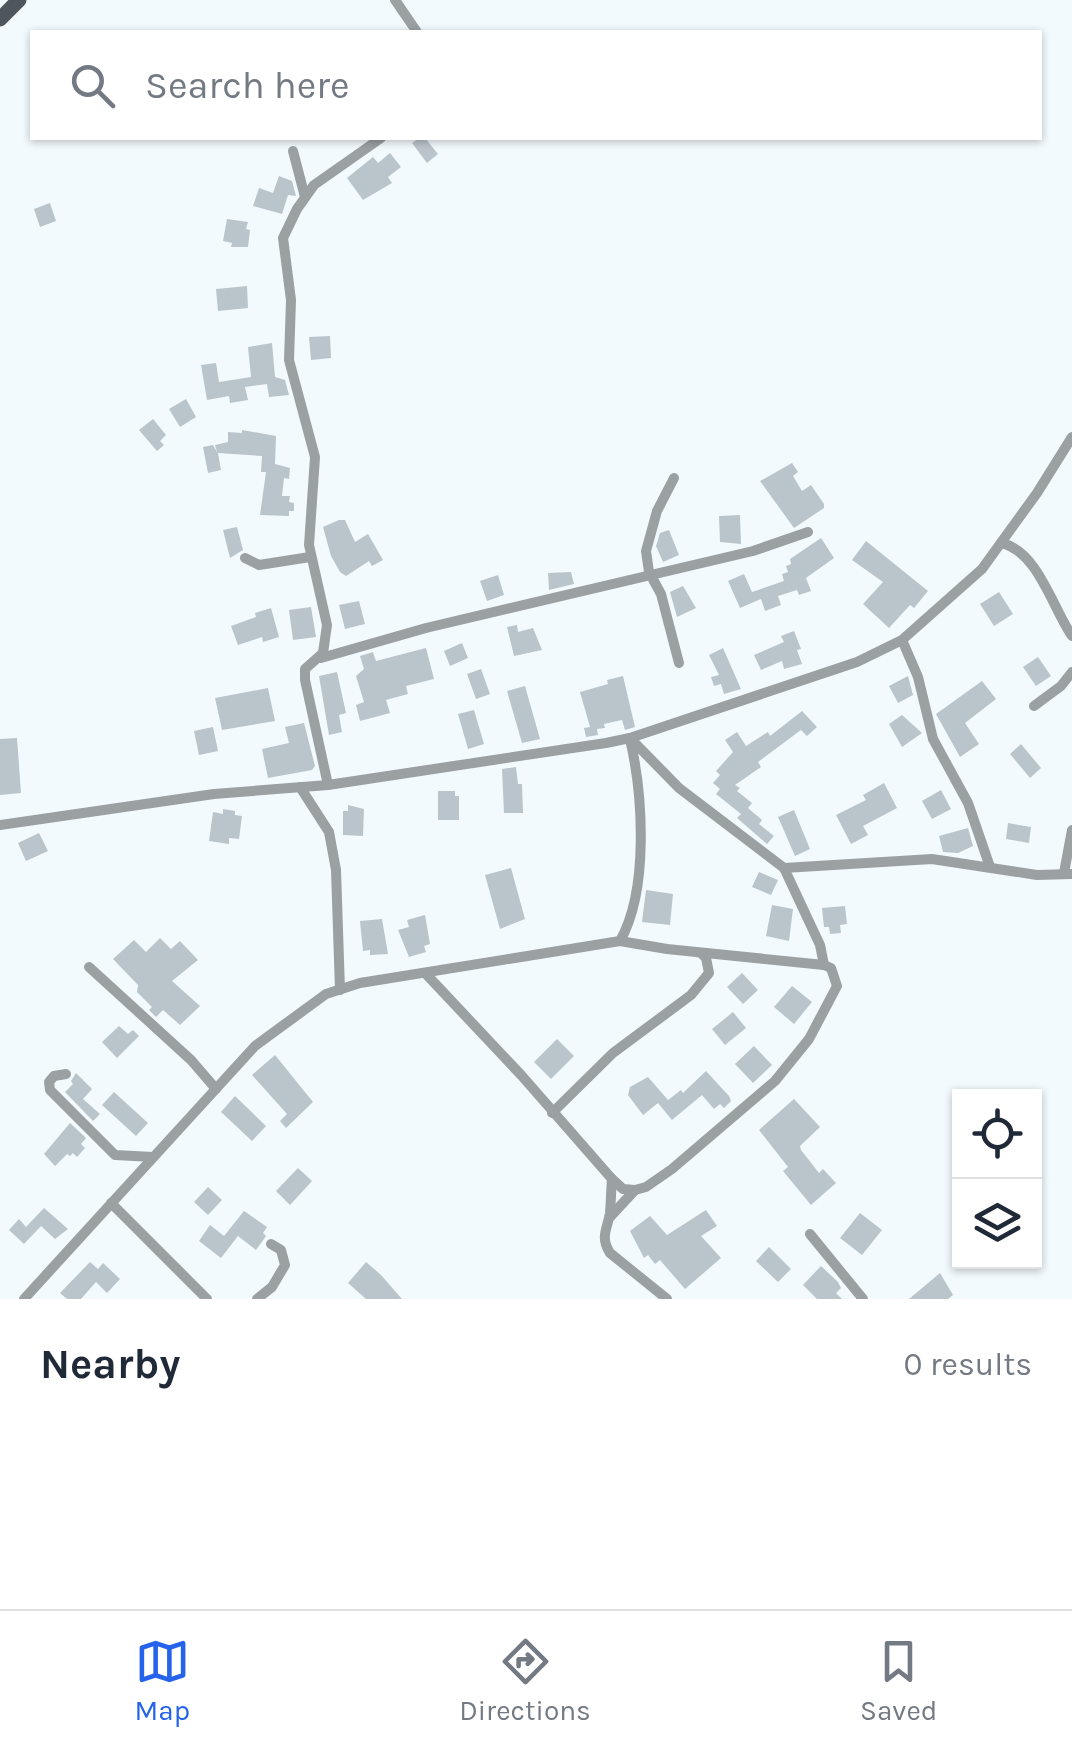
<!DOCTYPE html>
<style>
:root{--surface:#fff;--page:#f6f6f7;--text:#1f2937;--muted:#747a83;--line:#e0e1e3;--accent:#2563eb}
body{margin:0;font-family:Karla,sans-serif;background:var(--page);color:var(--text)}
.controls{position:absolute;right:30px;bottom:30px;display:grid;overflow:hidden;border-radius:0px;box-shadow:0 2px 8px #0004}
.controls button{width:90px;height:90px;display:grid;place-items:center;padding:0;border:0;border-bottom:2px solid var(--line);background:var(--surface);color:var(--text);font:50px sans-serif}
.list{margin:0;padding:0;list-style:none}
h2{display:flex;justify-content:space-between;align-items:center;height:130px;margin:0;padding:0 40px;font-size:42px}
h2 small{font-size:32px;font-weight:400;color:var(--muted)}
.icon{flex:none;width:55px;height:55px;fill:none;stroke:currentColor;stroke-width:2;stroke-linecap:round;stroke-linejoin:round}
.map{position:relative;flex:none;width:1072px;height:1299px;overflow:hidden}
.search{position:absolute;background:var(--surface);box-shadow:0 2px 8px #0004;left:30px;right:30px;top:30px;height:110px;display:flex;align-items:center;gap:25px;box-sizing:border-box;padding:0 35px;border-radius:0px;color:var(--muted);font-size:38px}
.sheet{height:310px;background:var(--surface)}
nav{display:flex;justify-content:space-around;align-items:center;box-sizing:border-box;height:140px;border-top:2px solid var(--line);background:var(--surface);font-size:28px;color:var(--muted)}
nav a{display:grid;justify-items:center;gap:5px}
nav .on{color:var(--accent)}
.map>svg:first-child{display:block}
.building{fill:#bac4cb}
.lines{fill:none;stroke-linecap:round;stroke-linejoin:round}
.street{stroke:#9ba0a3;stroke-width:10}
.primary{stroke:#4f575c;stroke-width:15}
</style>
<div class="map">
<svg width="1072" height="1299" viewBox="0 0 1072 1299">
<rect width="100%" height="100%" fill="#f3fafe"/>
<g class="building">
<polygon points="419,138 425,138 438,154 427,163 412,143"/>
<polygon points="390,153 401,167 388,177 392,183 363,200 347,178 373,157 378,163"/>
<polygon points="279,176 292,181 296,196 288,195 282,214 253,206 259,188 273,193"/>
<polygon points="50,203 56,221 40,227 34,209"/>
<polygon points="227,219 248,222 246,229 250,230 248,247 231,247 232,243 223,241"/>
<polygon points="247,286 248,308 218,311 216,289"/>
<polygon points="330,336 331,358 311,360 309,337"/>
<polygon points="272,343 275,377 285,380 289,395 269,397 267,384 245,387 248,400 230,403 229,396 207,400 201,365 216,363 219,382 251,377 248,347"/>
<polygon points="186,399 196,417 180,427 169,409"/>
<polygon points="153,419 166,435 160,441 164,445 157,451 139,430"/>
<polygon points="242,430 276,436 275,464 290,468 289,479 284,478 282,496 290,496 289,502 294,503 294,511 289,511 289,516 260,515 266,472 261,472 262,456 218,453 221,470 208,473 203,447 213,445 217,452 215,445 228,442 228,432 242,433"/>
<polygon points="792,463 798,472 793,476 802,491 811,485 824,504 824,508 794,528 760,481"/>
<polygon points="740,515 741,544 720,542 719,516"/>
<polygon points="339,520 345,520 355,542 368,534 383,560 372,566 369,561 346,576 340,572 331,556 323,527"/>
<polygon points="237,527 243,550 230,558 223,530"/>
<polygon points="669,530 679,555 663,562 656,546 660,533"/>
<polygon points="821,538 834,558 806,578 811,591 799,595 797,590 778,596 781,605 765,611 761,599 740,608 728,581 744,574 752,592 784,581 782,574 788,572 786,566 791,564 790,559"/>
<polygon points="866,541 928,591 914,608 910,605 889,628 863,604 883,582 852,560"/>
<polygon points="571,572 574,584 549,590 548,573"/>
<polygon points="498,575 504,595 487,601 480,581"/>
<polygon points="683,586 696,608 677,617 670,592"/>
<polygon points="999,592 1013,614 994,626 980,604"/>
<polygon points="359,601 365,624 345,629 339,605"/>
<polygon points="311,607 316,637 293,640 289,610"/>
<polygon points="271,608 279,637 263,642 262,637 238,645 231,626 256,617 255,613"/>
<polygon points="517,625 518,632 533,628 542,650 514,656 507,627"/>
<polygon points="794,631 801,649 797,650 802,664 784,669 782,661 761,670 754,655 784,642 781,636"/>
<polygon points="462,643 468,658 450,666 444,651"/>
<polygon points="426,648 434,679 406,686 408,694 386,700 390,713 360,721 356,705 364,702 356,676 364,669 360,656 373,652 376,661"/>
<polygon points="723,648 741,689 724,694 721,684 714,686 711,677 719,675 709,655"/>
<polygon points="1038,657 1051,676 1036,686 1023,667"/>
<polygon points="481,669 490,694 476,699 467,674"/>
<polygon points="337,672 346,713 339,715 342,732 329,735 319,676"/>
<polygon points="623,676 635,727 625,730 622,720 604,724 605,728 597,729 598,735 586,737 584,728 590,727 580,692 608,684 607,680"/>
<polygon points="908,676 913,695 898,703 889,686"/>
<polygon points="982,681 996,699 965,723 979,744 960,757 936,714"/>
<polygon points="525,686 540,739 522,743 507,691"/>
<polygon points="268,688 275,721 222,730 215,698"/>
<polygon points="474,710 484,744 468,749 458,714"/>
<polygon points="802,711 817,727 807,736 801,730 758,762 761,767 735,785 740,788 737,791 752,803 748,808 762,820 759,824 774,836 767,844 737,818 741,814 716,794 720,789 713,783 720,775 716,771 733,752 725,740 737,732 746,746 768,732 770,736"/>
<polygon points="902,715 922,733 902,747 889,724"/>
<polygon points="304,723 315,766 312,770 268,778 262,749 289,743 285,727"/>
<polygon points="213,727 218,751 199,755 194,731"/>
<polygon points="17,738 21,793 0,795 0,739"/>
<polygon points="1021,744 1041,768 1030,778 1010,754"/>
<polygon points="516,767 518,784 522,784 523,813 504,813 502,769"/>
<polygon points="884,783 897,808 863,826 868,835 851,844 836,815 866,800 863,795"/>
<polygon points="941,790 951,809 932,819 922,801"/>
<polygon points="438,791 455,791 455,796 459,796 459,820 438,820"/>
<polygon points="348,805 364,809 363,836 343,835 343,811 348,811"/>
<polygon points="223,809 235,811 235,815 242,816 239,839 229,838 229,844 209,841 213,812 223,814"/>
<polygon points="794,810 810,849 795,856 778,817"/>
<polygon points="1008,823 1031,827 1029,843 1006,839"/>
<polygon points="968,828 973,846 958,853 943,852 939,836"/>
<polygon points="39,833 48,851 26,861 18,843"/>
<polygon points="511,868 525,919 500,929 485,875"/>
<polygon points="759,872 778,880 771,895 752,887"/>
<polygon points="646,890 673,894 670,925 642,922"/>
<polygon points="772,905 793,909 789,941 766,936"/>
<polygon points="845,906 847,924 840,925 841,933 830,934 829,927 824,927 822,908"/>
<polygon points="425,915 430,944 424,946 426,952 409,957 398,930 409,927 407,920"/>
<polygon points="382,919 388,954 370,955 370,950 363,951 360,921"/>
<polygon points="160,938 171,949 180,941 198,960 172,981 200,1006 180,1025 163,1010 156,1017 149,1010 152,1007 137,992 138,985 113,959 134,940 146,952"/>
<polygon points="742,973 758,990 743,1004 727,987"/>
<polygon points="792,986 812,1002 794,1024 774,1007"/>
<polygon points="733,1012 746,1028 725,1045 712,1029"/>
<polygon points="119,1026 128,1034 133,1030 139,1036 117,1058 102,1042"/>
<polygon points="557,1039 574,1056 551,1079 534,1062"/>
<polygon points="754,1046 772,1065 753,1083 735,1064"/>
<polygon points="275,1055 313,1102 286,1128 280,1121 287,1114 252,1075"/>
<polygon points="706,1071 729,1096 731,1101 724,1108 720,1104 714,1109 702,1095 672,1120 658,1103 643,1115 628,1095 630,1087 648,1077 668,1100 681,1090 683,1093"/>
<polygon points="76,1073 92,1089 83,1099 100,1114 93,1121 65,1092 73,1084 71,1081"/>
<polygon points="114,1092 148,1123 136,1136 102,1105"/>
<polygon points="235,1096 266,1126 252,1141 221,1112"/>
<polygon points="794,1099 820,1127 800,1146 801,1150 819,1173 823,1169 836,1183 811,1205 783,1171 788,1167 759,1130"/>
<polygon points="70,1123 86,1138 81,1144 85,1148 77,1157 73,1153 70,1156 67,1154 55,1166 44,1154"/>
<polygon points="298,1168 312,1181 290,1205 276,1191"/>
<polygon points="208,1187 222,1200 208,1215 194,1202"/>
<polygon points="44,1208 68,1229 55,1239 41,1226 24,1244 9,1230 19,1219 26,1227"/>
<polygon points="706,1210 717,1226 701,1236 721,1258 685,1289 660,1260 655,1264 648,1255 644,1258 630,1231 650,1216 667,1235"/>
<polygon points="244,1211 267,1227 263,1233 266,1236 256,1250 238,1236 221,1258 199,1241 210,1225 224,1236"/>
<polygon points="860,1213 882,1230 862,1255 840,1238"/>
<polygon points="769,1247 791,1269 778,1282 756,1261"/>
<polygon points="90,1262 98,1269 103,1263 120,1279 107,1293 96,1282 81,1299 67,1299 60,1293"/>
<polygon points="366,1262 381,1275 402,1299 366,1299 348,1283"/>
<polygon points="821,1266 838,1282 841,1288 836,1293 842,1299 817,1299 803,1285"/>
<polygon points="940,1273 953,1295 948,1299 909,1299"/>
</g>
<g class="lines">
<g class="street">
<polyline points="395,0 417,32"/>
<polyline points="293,151 305,197"/>
<polyline points="674,478 657,511 646,551 649,572 661,594 679,663"/>
<path d="M1001 543C1038 551 1052 607 1072 636"/>
<polyline points="245,558 259,565 310,557"/>
<polyline points="902,640 918,677 933,739 968,803 990,867"/>
<polyline points="321,658 426,628 753,551 808,532"/>
<polyline points="1034,706 1061,686 1072,672"/>
<polyline points="630,738 679,788 784,868 932,859 1037,875 1072,874"/>
<polyline points="328,785 305,680 305,669 323,653 327,625 309,545 315,457 289,360 291,300 283,238 297,209 314,185 381,138"/>
<polyline points="300,787 329,832 336,870 340,990"/>
<polyline points="0,825 214,794 328,785 606,743 630,738 857,662 902,640 982,569 1037,493 1072,437"/>
<polyline points="784,868 820,945 824,965"/>
<polyline points="1064,873 1072,830"/>
<path d="M620 941C649 890 643 795 630 739"/>
<polyline points="89,967 191,1060 216,1089"/>
<polyline points="66,1074 54,1076 49,1082 50,1090 115,1155 153,1157"/>
<polyline points="552,1113 613,1053 691,995 709,973 706,958 701,953"/>
<path d="M612 1179C611 1190 611 1202 610 1213 607 1230 600 1237 610 1253L667 1299"/>
<polyline points="111,1203 207,1299"/>
<polyline points="610,1217 635,1190"/>
<polyline points="810,1234 863,1299"/>
<polyline points="24,1299 255,1046 326,994 360,983 620,941 667,949 824,965 831,968 837,986 809,1039 775,1081 672,1169 646,1187 635,1190 623,1189 612,1179 522,1076 427,975"/>
<polyline points="257,1299 272,1287 285,1265 281,1250 271,1244"/>
</g>
<polyline class="primary" points="0,19 19,0"/>
</g>
</svg>
<div class="controls">
<button><svg class="icon" aria-label="locate" viewBox="0 0 24 24"><circle cx="12" cy="12" r="6"/><path d="M12 2v4M12 18v4M2 12h4M18 12h4"/></svg></button>
<button><svg class="icon" aria-label="layers" viewBox="0 0 24 24"><path d="M12 4l9 5-9 5-9-5zM3 14l9 5 9-5"/></svg></button>
</div>
<div class="search"><svg class="icon" aria-label="search" viewBox="0 0 24 24"><circle cx="10" cy="10" r="6"/><path d="M15 15l6 6"/></svg>Search here</div>
</div>
<section class="sheet">
<h2>Nearby<small>0 results</small></h2>
<ul class="list">
</ul>
</section>
<nav>
<a class="on"><svg class="icon" aria-label="map" viewBox="0 0 24 24"><path d="M3 6l6-2 6 2 6-2v14l-6 2-6-2-6 2zM9 4v14M15 6v14"/></svg>Map</a>
<a><svg class="icon" aria-label="directions" viewBox="0 0 24 24"><path d="M12 3l9 9-9 9-9-9zM9 14v-3h6M13 9l2 2-2 2"/></svg>Directions</a>
<a><svg class="icon" aria-label="saved" viewBox="0 0 24 24"><path d="M7 4h10v16l-5-4-5 4z"/></svg>Saved</a>
</nav>
